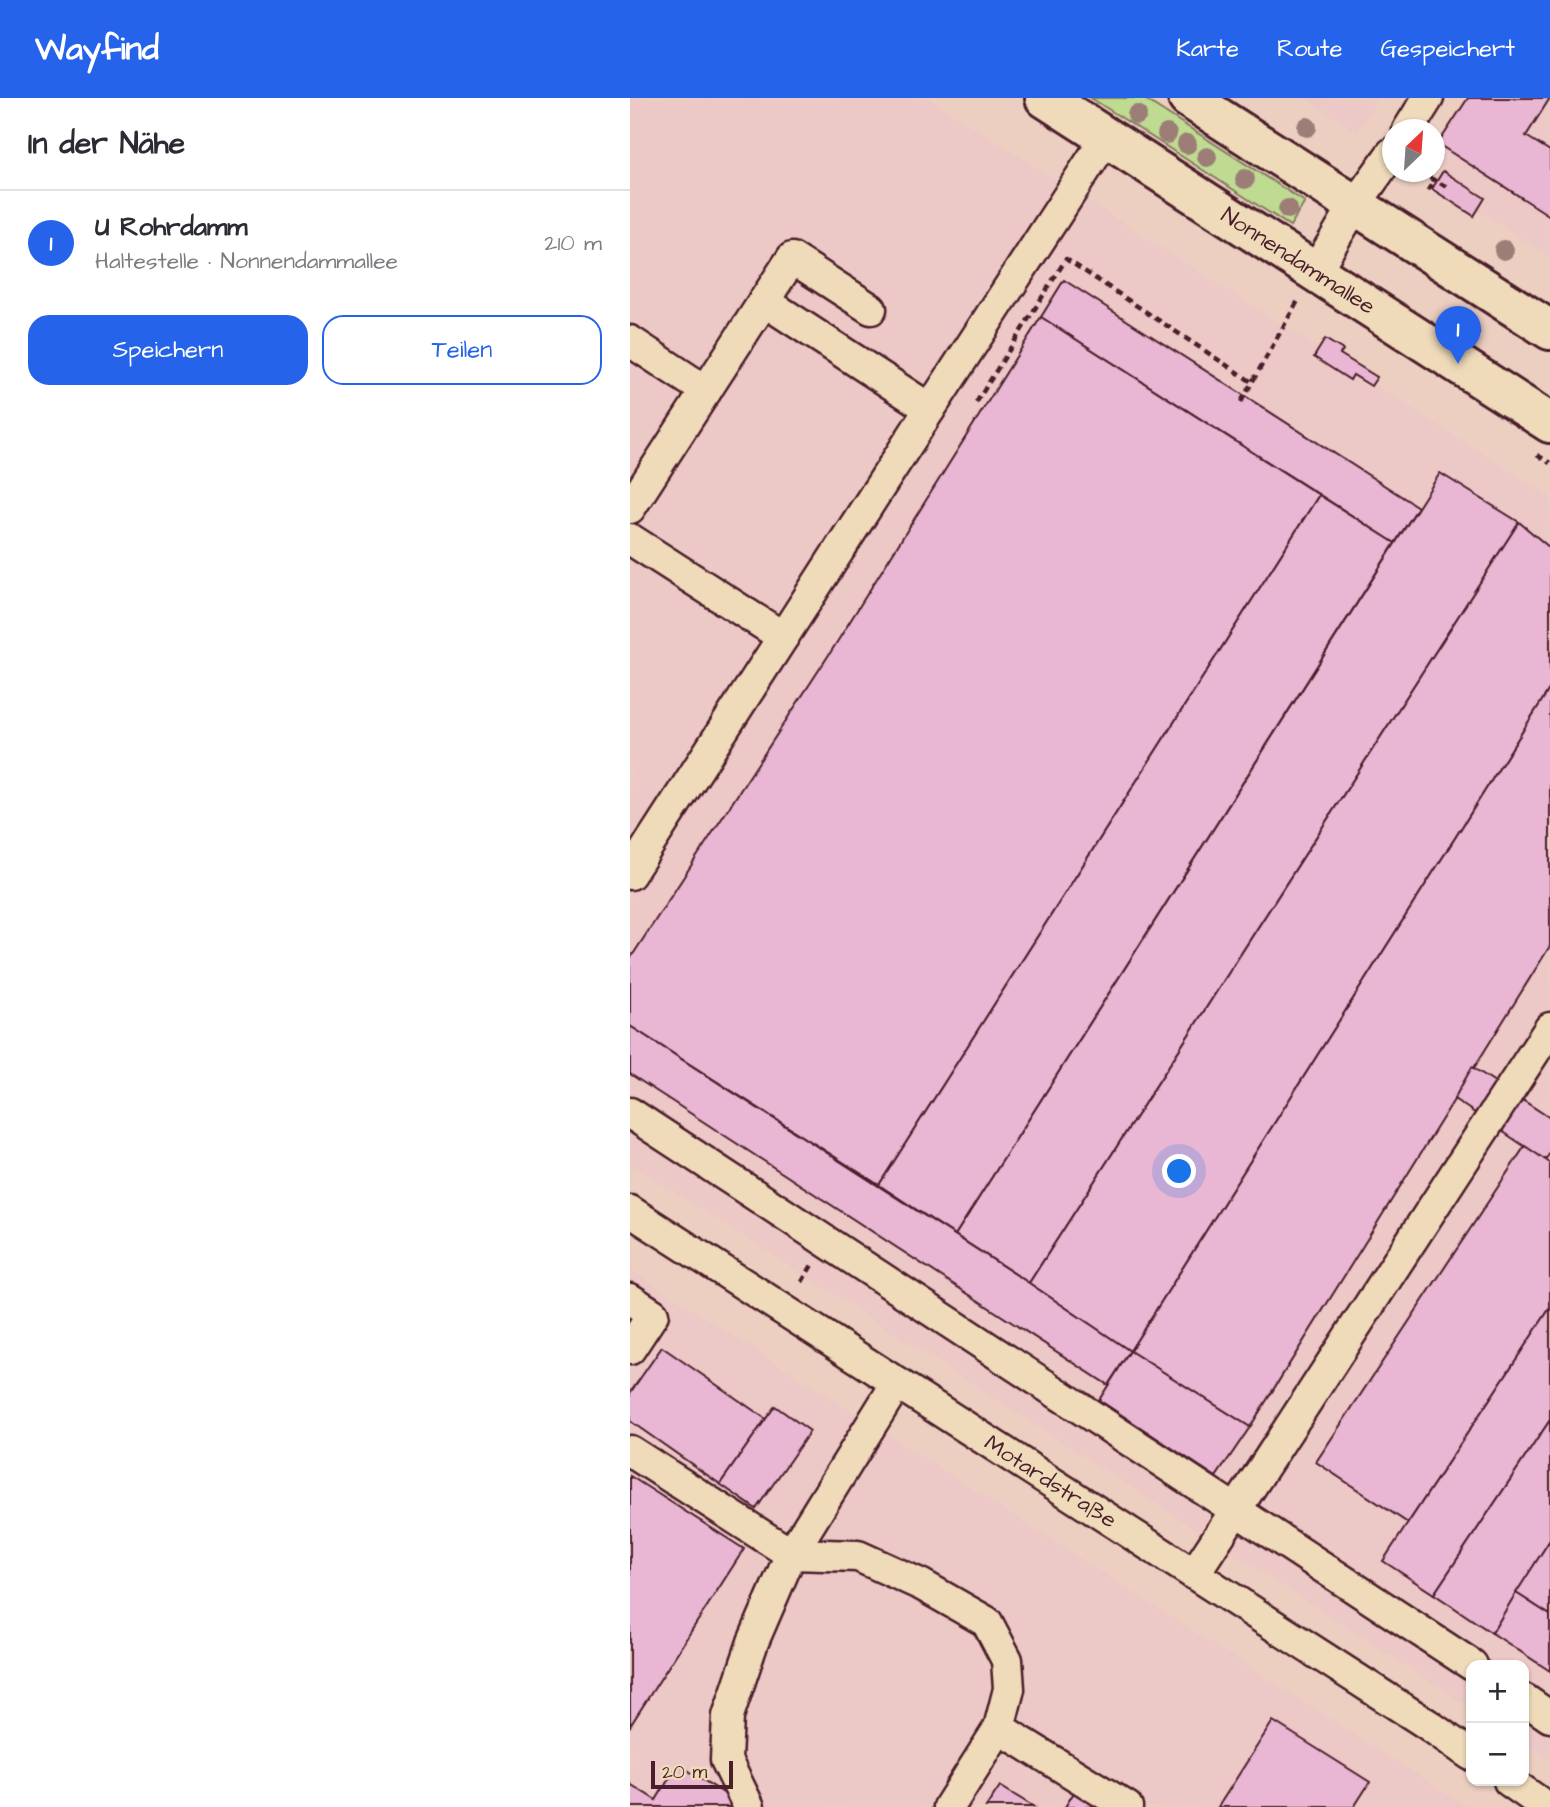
<!DOCTYPE html>
<html lang="de">
<meta charset="utf-8">
<style>
:root{--surface:#fff;--page:#f2f2f3;--text:#2b2b33;--muted:#7c7c81;--line:#e1e1e2;--accent:#2563eb}
body{margin:0;font-family:"Architects Daughter",sans-serif;background:var(--page);color:var(--text)}
.controls{position:absolute;right:21px;bottom:21px;display:grid;overflow:hidden;border-radius:14px;box-shadow:0 2px 5px #0004}
.controls button{width:63px;height:63px;display:grid;place-items:center;padding:0;border:0;border-bottom:2px solid var(--line);background:var(--surface);color:var(--text);font:35px sans-serif}
.compass{position:absolute;left:752px;top:21px;width:63px;height:63px;border-radius:50%;background:var(--surface);box-shadow:0 2px 5px #0004;rotate:25deg}
.scale{position:absolute;left:21px;bottom:18px;width:82px;box-sizing:border-box;padding-left:7px;border:4px solid #4a1f2b;border-top:0;font-size:19px;line-height:24px;white-space:nowrap;color:#4a1f2b;-webkit-text-stroke:5px #efdab9;paint-order:stroke}
.you{position:absolute;left:550px;top:1074px;width:24px;height:24px;margin:-18px;border:5px solid #fff;border-radius:50%;background:#1a73e8;box-shadow:0 0 0 10px #1a73e833}
.badge{display:grid;place-items:center;width:46px;height:46px;border-radius:50%;background:var(--accent);color:#fff;font-size:23px;font-weight:700}
.pin{position:absolute;translate:-50% -58px;filter:drop-shadow(0 2px 4px #0008)}
.pin::after{content:'';position:absolute;top:37px;width:24px;height:21px;background:inherit;clip-path:polygon(0 0,100% 0,50% 100%)}
.list{margin:0;padding:0;list-style:none}
h2{display:flex;justify-content:space-between;align-items:center;height:91px;margin:0;padding:0 28px;font-size:30px}
h2 small{font-size:23px;font-weight:400;color:var(--muted)}
.list li{display:grid;grid-template-columns:46px 1fr auto;gap:21px;align-items:center;box-sizing:border-box;height:105px;padding:0 28px;border-top:2px solid var(--line)}
.list b{display:block;font-size:26px;white-space:nowrap}
.list p{margin:0;font-size:23px;white-space:nowrap;color:var(--muted)}
.list em{font-size:23px;font-style:normal;color:var(--muted)}
.actions{display:flex;gap:14px;padding:21px 28px}
.actions a{flex:1;padding:16px 0;border:2px solid var(--accent);border-radius:21px;text-align:center;font-size:24px;color:var(--accent)}
.actions .main{background:var(--accent);color:#fff}
.map{position:relative;flex:none;width:920px;height:1709px;overflow:hidden}
header{display:flex;align-items:center;gap:42px;box-sizing:border-box;height:98px;padding:0 35px;background:var(--accent);color:#fff}
header strong{font-size:33px}
nav{display:flex;gap:38px;margin-inline-start:auto;font-size:24px}
main{display:flex}
aside{flex:1;background:var(--surface)}
.map>svg:first-child{display:block}
.built{fill:#ecc8c6}
.green{fill:#bfdb92;stroke:#847d5e;stroke-width:2}
.building{fill:#e9b6d3;stroke:#4a1f2b;stroke-width:2}
.lines{fill:none;stroke-linecap:round;stroke-linejoin:round}
.minor-casing{stroke:#4a1f2b;stroke-width:35}
.major-casing{stroke:#4a1f2b;stroke-width:44}
.path{stroke:#4a1f2b;stroke-width:4.5;stroke-dasharray:7 5;stroke-linecap:butt}
.minor{stroke:#efdab9;stroke-width:30}
.major{stroke:#efdab9;stroke-width:38}
.tree{fill:#9d7e77}
.labels{text-anchor:middle;dominant-baseline:central;stroke-width:6;stroke-linejoin:round;paint-order:stroke}
.street-label{font-size:23px;fill:#4a1f2b;stroke:#efdab9}
</style>
<header>
<strong>Wayfind</strong>
<nav><a>Karte</a><a>Route</a><a>Gespeichert</a></nav>
</header>
<main>
<aside>
<h2>In der Nähe<small></small></h2>
<ul class="list">
<li><span class="badge">1</span><div><b>U Rohrdamm</b><p>Haltestelle · Nonnendammallee</p></div><em>210 m</em></li>
</ul>
<div class="actions"><a class="main">Speichern</a><a>Teilen</a></div>
</aside>
<div class="map">
<svg width="920" height="1709" viewBox="0 0 920 1709">
<rect width="100%" height="100%" fill="#edcfc1"/>
<filter id="ink" filterUnits="userSpaceOnUse"><feTurbulence type="fractalNoise" baseFrequency=".0143" numOctaves="2"/><feDisplacementMap in="SourceGraphic" scale="14" xChannelSelector="R" yChannelSelector="G"/><feConvolveMatrix kernelMatrix="1 2 1 2 8 2 1 2 1" color-interpolation-filters="sRGB"/></filter>
<g filter="url(#ink)">
<g class="built">
<polygon points="0,0 298,0 920,399 920,1662 894,1644 894,1567 841,1567 841,1610 176,1178 0,1066"/>
<polygon points="674,0 749,0 727,34"/>
<polygon points="838,0 920,0 920,159 849,113 857,99 805,66 804,53"/>
<polygon points="0,1171 230,1319 233,1338 247,1348 255,1335 837,1709 0,1709"/>
</g>
<polygon class="green" points="461,0 513,0 675,104 660,128"/>
<g class="building">
<polygon points="838,0 920,0 896,38 920,53 920,118 808,46"/>
<polygon points="813,73 855,100 844,118 802,91"/>
<polygon points="434,182 788,409 765,445 411,219"/>
<polygon points="411,219 689,397 249,1087 0,928 0,861 202,552"/>
<polygon points="695,241 713,252 710,256 747,279 741,288 723,277 720,282 684,259"/>
<polygon points="810,375 889,424 399,1185 325,1137"/>
<polygon points="689,397 765,445 325,1137 249,1087"/>
<polygon points="889,424 920,450 920,590 500,1253 399,1185"/>
<polygon points="920,590 920,848 620,1329 500,1253"/>
<polygon points="0,928 399,1185 500,1253 478,1287 0,976"/>
<polygon points="842,969 920,1020 920,1055 915,1062 824,1001"/>
<polygon points="895,1048 920,1065 920,1210 778,1425 686,1364"/>
<polygon points="920,1210 920,1322 804,1496 753,1463"/>
<polygon points="32,1249 136,1321 90,1386 0,1323 0,1295"/>
<polygon points="500,1253 620,1329 586,1379 469,1302"/>
<polygon points="145,1308 180,1333 126,1411 90,1386"/>
<polygon points="920,1322 920,1442 862,1535 804,1496"/>
<polygon points="0,1378 114,1451 0,1628"/>
<polygon points="920,1442 920,1517 886,1495"/>
<polygon points="886,1495 920,1517 920,1573 862,1535"/>
<polygon points="643,1623 740,1684 724,1709 588,1709"/>
<polygon points="48,1666 109,1705 106,1709 0,1709 0,1686 26,1702"/>
<polygon points="370,1688 404,1709 356,1709"/>
<polygon points="448,1688 469,1701 464,1709 435,1709"/>
</g>
<g class="lines">
<defs>
<g id="minor">
<polyline points="778,32 798,0"/>
<polyline points="685,174 725,107 762,55"/>
<polyline points="134,203 162,160 241,211"/>
<polyline points="0,243 76,293"/>
<polyline points="300,311 476,40"/>
<polyline points="0,410 134,203 300,311 153,539"/>
<polyline points="0,441 153,539 0,776"/>
<polyline points="0,1015 842,1567"/>
<path id="s1" d="M0 1113 797 1626 841 1657"/>
<polyline points="0,1201 23,1216 0,1251"/>
<polyline points="0,1353 161,1456 228,1458 292,1487 357,1524 377,1562 379,1591 369,1630 319,1709"/>
<polyline points="564,1476 920,930"/>
<polyline points="894,1601 920,1619"/>
<polyline points="369,1630 497,1709"/>
<polyline points="879,1683 916,1709"/>
<polyline points="119,1709 96,1662 98,1618 123,1544 161,1456 267,1285"/>
</g>
<g id="major">
<path id="s2" d="M415 0 920 325"/>
<polyline points="558,0 920,232"/>
</g>
</defs>
<use href="#minor" class="minor-casing"/>
<use href="#major" class="major-casing"/>
<g class="path">
<polyline points="789,74 819,90"/>
<polyline points="798,92 804,83"/>
<polyline points="833,226 852,238"/>
<polyline points="611,304 669,201"/>
<polyline points="346,305 436,161 622,284"/>
<polyline points="907,357 920,365"/>
<polyline points="172,1184 182,1167"/>
</g>
<use href="#minor" class="minor"/>
<use href="#major" class="major"/>
</g>
<g class="tree">
<circle cx="507" cy="17" r="10"/>
<circle cx="677" cy="29" r="10"/>
<circle cx="537" cy="36" r="10"/>
<circle cx="557" cy="46" r="10"/>
<circle cx="577" cy="59" r="10"/>
<circle cx="615" cy="81" r="10"/>
<circle cx="658" cy="111" r="10"/>
<circle cx="874" cy="152" r="10"/>
</g>
</g>
<g class="labels">
<g class="street-label">
<text stroke="none"><textPath href="#s2" startOffset="301">Nonnendammallee</textPath></text>
<text stroke="none"><textPath href="#s1" startOffset="500">Motardstraße</textPath></text>
</g>
</g>
</svg>
<div class="controls">
<button>+</button>
<button>−</button>
</div>
<svg class="compass" viewBox="-18 -18 36 36"><path d="M0-13l5 13h-10z" fill="#e53935"/><path d="M0 13l5-13h-10z" fill="#7c7c81"/></svg>
<div class="scale">20 m</div>
<div class="you"></div>
<div class="pin badge" style="left:828px;top:266px">1</div>
</div>
</main>
